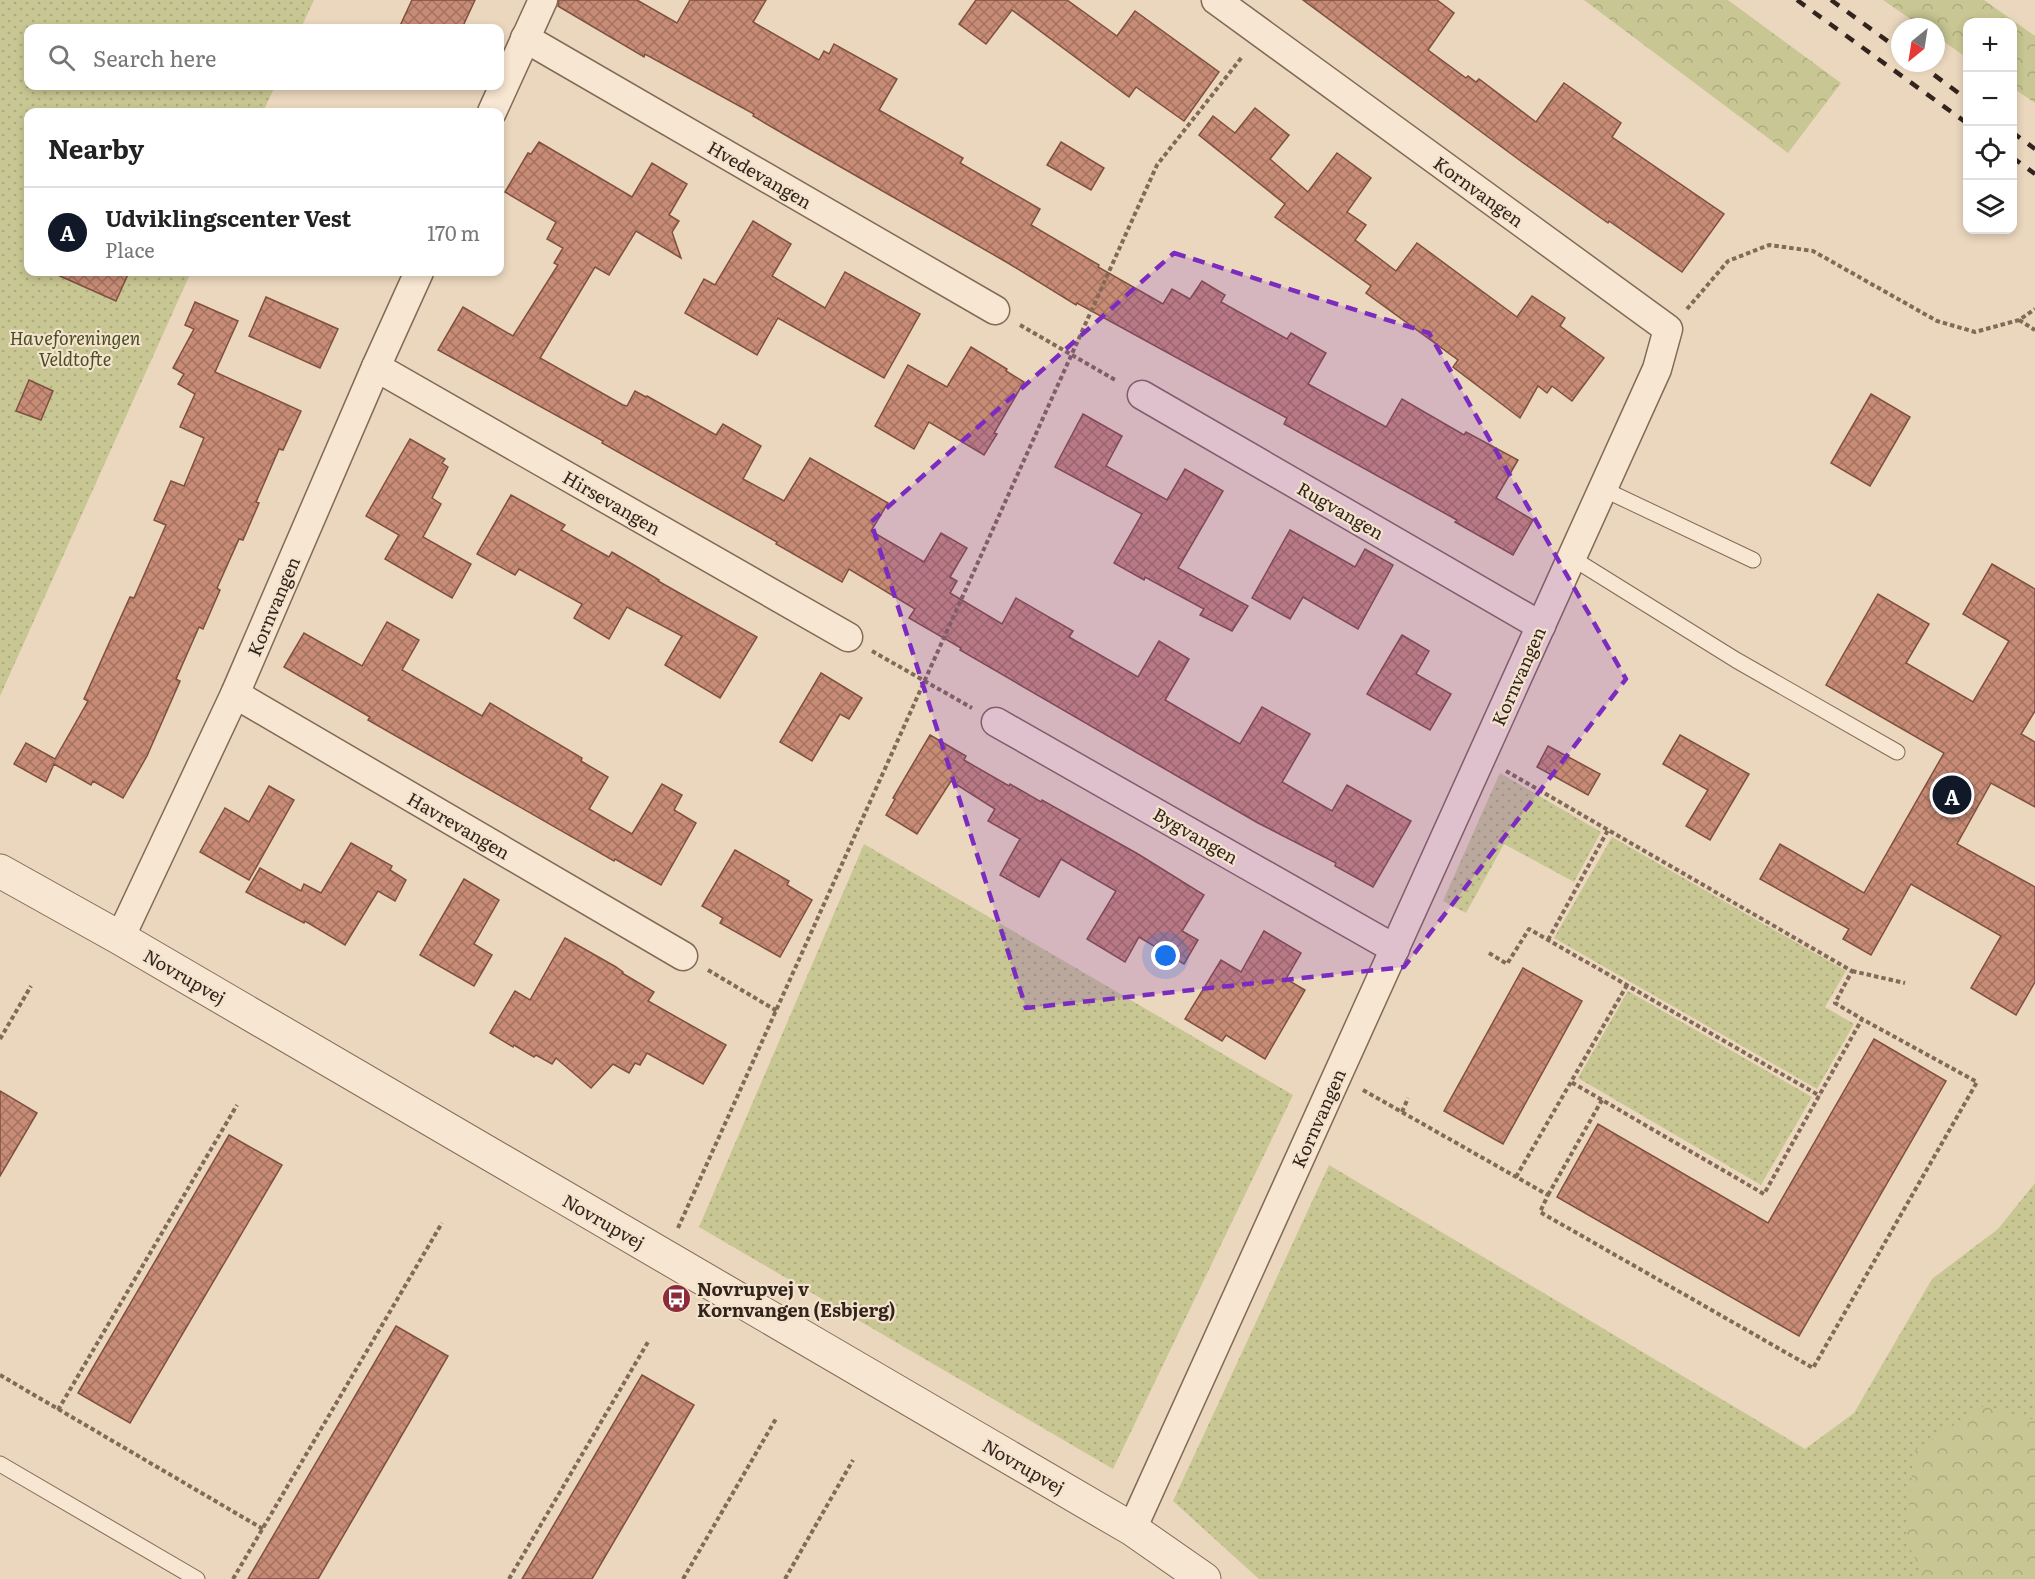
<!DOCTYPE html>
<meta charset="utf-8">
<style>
:root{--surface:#fff;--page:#f2f2f2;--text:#222;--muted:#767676;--line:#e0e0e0;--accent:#111827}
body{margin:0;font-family:Literata,serif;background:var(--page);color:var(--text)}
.controls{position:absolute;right:18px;top:18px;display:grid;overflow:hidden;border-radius:12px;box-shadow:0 3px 9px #0003}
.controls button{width:54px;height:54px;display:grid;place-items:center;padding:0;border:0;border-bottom:2px solid var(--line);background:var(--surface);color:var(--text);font:30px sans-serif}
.compass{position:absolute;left:1891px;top:18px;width:54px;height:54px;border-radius:50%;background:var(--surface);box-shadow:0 3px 9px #0003;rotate:210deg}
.you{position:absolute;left:1166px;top:956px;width:21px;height:21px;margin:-15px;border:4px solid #fff;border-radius:50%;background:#1a73e8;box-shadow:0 0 0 9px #1a73e833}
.badge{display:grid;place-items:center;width:39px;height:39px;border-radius:50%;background:var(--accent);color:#fff;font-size:20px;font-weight:700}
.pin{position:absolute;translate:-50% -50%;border:3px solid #fff;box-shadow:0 2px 6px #0006}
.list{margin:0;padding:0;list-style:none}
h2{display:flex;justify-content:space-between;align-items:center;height:78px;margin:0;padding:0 24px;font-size:26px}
h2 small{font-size:20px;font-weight:400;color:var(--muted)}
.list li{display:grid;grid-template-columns:39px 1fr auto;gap:18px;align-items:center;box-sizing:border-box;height:90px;padding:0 24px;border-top:2px solid var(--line)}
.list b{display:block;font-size:22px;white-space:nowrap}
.list p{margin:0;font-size:20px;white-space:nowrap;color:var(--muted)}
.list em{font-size:20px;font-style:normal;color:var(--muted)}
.icon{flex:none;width:33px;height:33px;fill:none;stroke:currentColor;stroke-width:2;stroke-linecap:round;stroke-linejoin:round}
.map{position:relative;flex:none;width:2035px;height:1579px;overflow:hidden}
.search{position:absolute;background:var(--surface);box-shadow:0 3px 9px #0003;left:24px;top:24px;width:480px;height:66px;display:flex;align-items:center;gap:15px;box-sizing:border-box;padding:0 21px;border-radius:12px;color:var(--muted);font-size:22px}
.panel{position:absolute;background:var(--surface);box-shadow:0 3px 9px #0003;left:24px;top:108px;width:480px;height:168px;border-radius:12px}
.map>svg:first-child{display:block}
.green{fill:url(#green-dots)}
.forest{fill:url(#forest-crowns)}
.building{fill:url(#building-cross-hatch);stroke:#80503f;stroke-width:1.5}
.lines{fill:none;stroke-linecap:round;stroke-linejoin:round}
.service-casing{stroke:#826958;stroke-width:17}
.minor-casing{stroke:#826958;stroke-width:31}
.tertiary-casing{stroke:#826958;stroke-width:35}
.path{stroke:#826958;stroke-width:4;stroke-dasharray:4.5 3;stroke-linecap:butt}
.service{stroke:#f7e6d1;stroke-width:15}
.minor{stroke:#f7e6d1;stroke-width:28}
.tertiary{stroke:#f7e6d1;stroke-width:33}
.rail{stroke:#32241c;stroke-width:4.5;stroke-dasharray:10 10;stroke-linecap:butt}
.marked{fill:#7b2cbf;fill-opacity:0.2;stroke:#7b2cbf;stroke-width:4.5;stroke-dasharray:12 8;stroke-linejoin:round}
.labels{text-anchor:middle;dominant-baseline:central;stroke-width:4.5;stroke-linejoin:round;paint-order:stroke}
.street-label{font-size:18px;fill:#32241c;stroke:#f3e3cd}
.park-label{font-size:18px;font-style:italic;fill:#494e23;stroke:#f3e3cd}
.poi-label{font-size:18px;font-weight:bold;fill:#32241c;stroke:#f3e3cd;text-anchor:start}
</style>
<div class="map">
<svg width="2035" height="1579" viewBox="0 0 2035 1579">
<defs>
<pattern id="green-dots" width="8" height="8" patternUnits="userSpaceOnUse" patternTransform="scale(1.5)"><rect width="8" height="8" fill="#c8c793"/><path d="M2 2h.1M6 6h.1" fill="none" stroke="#acab7e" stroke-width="1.8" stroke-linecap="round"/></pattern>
<pattern id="forest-crowns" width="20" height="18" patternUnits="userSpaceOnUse" patternTransform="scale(1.5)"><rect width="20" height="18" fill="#c8c793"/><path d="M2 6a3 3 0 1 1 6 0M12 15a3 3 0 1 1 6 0" fill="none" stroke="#acab7e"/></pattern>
<pattern id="building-cross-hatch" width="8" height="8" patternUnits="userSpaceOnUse" patternTransform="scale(1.5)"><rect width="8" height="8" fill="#c88c76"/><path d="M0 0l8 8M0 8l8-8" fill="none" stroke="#a37260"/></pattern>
</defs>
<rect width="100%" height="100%" fill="#ebd7be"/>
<g class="green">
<polygon points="0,0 314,0 301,28 28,28 28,86 275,86 263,112 28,112 28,272 191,272 0,696"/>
<polygon points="1500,773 1601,832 1574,882 1504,844 1466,913 1443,901"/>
<polygon points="1612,837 1846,971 1825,1007 1854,1024 1817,1089 1554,938"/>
<polygon points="864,844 1293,1095 1113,1469 699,1227"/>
<polygon points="1628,991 1812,1097 1761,1185 1578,1078"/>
<polygon points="1329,1165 1805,1449 1854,1413 1932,1279 1998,1229 2035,1183 2035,1579 1259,1579 1173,1501"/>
</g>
<g class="forest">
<polygon points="1584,0 1728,0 1841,83 1788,153"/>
<polygon points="1883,0 1984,0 2035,36 2035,103 2013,88 2012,22 1968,22 1967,58 1936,36 1936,27 1922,27"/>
<polygon points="1984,1406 2035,1420 2035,1579 1924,1579 1906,1539 1914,1451"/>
</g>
<g class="building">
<polygon points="412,0 475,0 462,28 399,28"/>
<polygon points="559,0 637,0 677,23 690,0 766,0 753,22 819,60 824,51 829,54 834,44 897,79 879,110 963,158 960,163 1040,209 1031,225 1099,265 1098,267 1163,304 1172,289 1190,299 1202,281 1225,295 1221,302 1287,339 1291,333 1326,353 1308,384 1386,427 1402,399 1464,435 1466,432 1518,460 1496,498 1533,520 1513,555 1455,522 1457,520 1284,424 1287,418 1077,303 1076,305 1008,263 799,143 753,116 754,114 645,54 644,57 558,6"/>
<polygon points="976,0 1067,0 1117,36 1135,11 1219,72 1184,121 1136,87 1129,97 1012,10 986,44 959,24"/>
<polygon points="1303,0 1437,0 1454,13 1428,50 1466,78 1468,76 1476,82 1479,79 1536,122 1564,83 1621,123 1612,137 1724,214 1682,272 1609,221 1608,223 1522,162"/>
<polygon points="1255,108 1289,135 1270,159 1308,192 1337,153 1371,178 1347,212 1366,225 1355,240 1396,271 1417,243 1517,317 1532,296 1565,318 1560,326 1604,358 1572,401 1552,386 1547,393 1538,386 1520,418 1453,367 1458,360 1366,293 1371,286 1275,217 1285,204 1199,135 1213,116 1235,133"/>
<polygon points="539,142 632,197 652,163 687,184 669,215 679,221 672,232 681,258 636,231 609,275 595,267 540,358 623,405 627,406 635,391 646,397 647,396 716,435 723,424 761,446 743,479 784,501 810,458 888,503 871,531 924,562 941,533 967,548 950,577 957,581 950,593 1002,624 1016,598 1073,631 1069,637 1138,677 1159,641 1189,659 1165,700 1240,744 1262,707 1310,734 1282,782 1332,811 1347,785 1411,821 1373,887 1335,866 1336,863 1258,823 960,650 961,648 909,618 915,609 849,569 842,582 776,544 777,542 602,443 603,441 438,350 463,307 513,336 558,265 554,263 563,248 547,239 556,222 505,192 528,153 531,154"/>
<polygon points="1061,142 1104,168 1091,190 1047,165"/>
<polygon points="753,221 791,244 772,276 825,308 845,272 920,314 884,378 778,318 757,355 685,313 704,279 715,285"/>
<polygon points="51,272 129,272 116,301"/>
<polygon points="266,297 338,329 320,368 249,336"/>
<polygon points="195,302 238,321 215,372 301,411 283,450 279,449 256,502 259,503 243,540 239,539 217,588 220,590 203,629 199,627 176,679 180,681 147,756 123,798 93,781 91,785 54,764 46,782 14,764 26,743 55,759 88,701 84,699 130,597 134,598 166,525 154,520 171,481 184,486 204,438 180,427 195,394 178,384 184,374 173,368 194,329 185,325"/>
<polygon points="971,347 1007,369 1006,371 1024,382 994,433 997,434 984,455 929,422 914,449 875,426 908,365 947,387"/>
<polygon points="29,380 53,391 41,420 16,411"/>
<polygon points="1871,394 1910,417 1870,486 1831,463"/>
<polygon points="1083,414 1122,436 1106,466 1167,500 1185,469 1223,491 1178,568 1248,606 1232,631 1200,615 1204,609 1145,577 1144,580 1114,563 1142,514 1055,467"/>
<polygon points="410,439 445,459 442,463 448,467 432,498 441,504 423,537 471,564 452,598 385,559 399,535 366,516"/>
<polygon points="511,495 565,525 561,530 609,557 612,552 659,580 658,581 757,637 720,698 665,665 682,636 627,607 609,639 574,618 582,604 519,569 515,575 477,554"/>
<polygon points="1290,530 1355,567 1365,549 1393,565 1358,629 1303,597 1290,619 1252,598"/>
<polygon points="1992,564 2035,589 2035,711 2021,734 2035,742 2035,807 1991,783 1957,844 2035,887 2035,982 2016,1015 1971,988 2001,936 1911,884 1871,955 1843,939 1849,929 1760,879 1780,844 1864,893 1944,753 1826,685 1878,594 1929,624 1906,663 1973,702 2009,641 1963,614"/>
<polygon points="387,622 419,640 402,670 482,716 490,703 582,758 581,761 608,777 589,809 632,834 662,784 682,795 674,810 696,823 661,885 615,859 614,861 368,720 370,717 284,667 304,633 362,666"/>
<polygon points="1402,635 1429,651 1416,674 1451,694 1430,730 1367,694"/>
<polygon points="821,673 862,698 849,719 840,714 812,761 780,742"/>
<polygon points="930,735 966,756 964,760 1009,786 1010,784 1041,802 1042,800 1138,854 1204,895 1182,931 1198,940 1184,964 1139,937 1125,962 1087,939 1116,891 1061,859 1039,897 1000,875 1020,839 988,821 995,809 951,781 917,834 886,815 895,799 893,798"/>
<polygon points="1680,735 1749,774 1710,840 1686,826 1708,790 1663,764"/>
<polygon points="1548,746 1600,774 1588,795 1537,767"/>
<polygon points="269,786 294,800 249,880 200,852 225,808 249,822"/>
<polygon points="351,843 392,866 390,870 406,880 395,901 378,891 345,945 305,921 304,923 246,892 260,868 301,891 304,884 321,893"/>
<polygon points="735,850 789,881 787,885 812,900 780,957 720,923 723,918 702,906"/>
<polygon points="464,879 499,900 474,944 492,955 474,986 420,955"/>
<polygon points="1264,931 1301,953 1286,979 1305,990 1265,1059 1226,1035 1222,1041 1185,1019 1221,960 1241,972"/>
<polygon points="565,938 616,967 623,972 622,973 654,992 648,1001 726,1045 703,1084 647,1053 640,1065 635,1063 629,1073 613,1064 591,1088 556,1058 552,1064 536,1055 534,1057 514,1045 513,1047 490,1033 515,991 530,1000"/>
<polygon points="1523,968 1582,1001 1503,1144 1444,1111"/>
<polygon points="1874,1039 1946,1081 1799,1336 1557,1197 1598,1124 1768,1223"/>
<polygon points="0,1091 37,1113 0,1176"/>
<polygon points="229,1135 282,1165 130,1423 78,1393"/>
<polygon points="396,1326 448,1356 318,1579 248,1579"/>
<polygon points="642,1375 694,1405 592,1579 522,1579"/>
</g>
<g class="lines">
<defs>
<g id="service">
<polyline points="1603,489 1753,560"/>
<polyline points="1572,558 1736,660 1897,752"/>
<polyline points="0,1464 197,1579"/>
</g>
<g id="minor">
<polyline points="525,38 995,310"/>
<polyline points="492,112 543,0"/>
<polyline points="376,367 848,637"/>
<polyline points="1142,395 1541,626"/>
<polyline points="235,694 683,956"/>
<polyline points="996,722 1395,949"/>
<polyline points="120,938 235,694 376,367 419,272"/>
<polyline points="1132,1529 1657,369 1668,329 1216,0"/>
</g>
<polyline id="tertiary" points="0,871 120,938 1132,1529 1204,1579"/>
</defs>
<use href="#service" class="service-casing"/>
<use href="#minor" class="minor-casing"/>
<use href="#tertiary" class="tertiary-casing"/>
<g class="path">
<polyline points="1687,309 1728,261 1769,245 1813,251 1937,321 1975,332 2019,320 2035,309"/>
<polyline points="2019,320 2035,330"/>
<polyline points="1020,325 1117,381"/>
<polyline points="872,651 972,708"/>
<polyline points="1506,771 1852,971 1835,1003 1862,1019"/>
<polyline points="1548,940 1608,830"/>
<polyline points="1489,953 1507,964 1529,929 1820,1096"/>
<polyline points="708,970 777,1011"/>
<polyline points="1852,971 1905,983"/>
<polyline points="0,1039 31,986"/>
<polyline points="1363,1090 1548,1195 1540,1212 1813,1368 1977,1082 1862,1019 1764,1194 1571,1082"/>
<polyline points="1402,1112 1408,1098"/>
<polyline points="1516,1177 1627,985"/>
<polyline points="1548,1195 1602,1100"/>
<polyline points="678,1228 1157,165 1242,57"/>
<polyline points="0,1375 263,1529"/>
<polyline points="58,1410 237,1105"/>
<polyline points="233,1579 442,1223"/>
<polyline points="509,1579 648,1342"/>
<polyline points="683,1579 777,1417"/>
<polyline points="785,1579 853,1460"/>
</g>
<use href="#service" class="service"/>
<use href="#minor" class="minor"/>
<use href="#tertiary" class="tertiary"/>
<g class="rail">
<polyline points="1797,0 1968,124"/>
<polyline points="1831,0 1900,50"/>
<polyline points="1918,63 1968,100"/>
<polyline points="2012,132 2035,149"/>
<polyline points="2012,157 2035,174"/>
</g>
</g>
<path class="marked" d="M1174 253 1429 333 1626 679 1404 967 1026 1008 871 522Z"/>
<defs>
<symbol id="bus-disc" viewBox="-11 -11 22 22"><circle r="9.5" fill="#8e2b39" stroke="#f3e3cd"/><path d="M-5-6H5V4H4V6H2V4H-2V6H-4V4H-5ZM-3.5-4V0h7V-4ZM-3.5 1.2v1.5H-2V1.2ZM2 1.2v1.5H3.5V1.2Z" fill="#fff"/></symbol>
</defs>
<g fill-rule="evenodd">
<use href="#bus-disc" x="660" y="1282" width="33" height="33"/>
</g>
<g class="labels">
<g class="street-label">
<text transform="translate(760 174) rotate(30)">Hvedevangen</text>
<text transform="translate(1479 191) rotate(36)">Kornvangen</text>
<text transform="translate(612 502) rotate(30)">Hirsevangen</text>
<text transform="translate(1341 510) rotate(30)">Rugvangen</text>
<text transform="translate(273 606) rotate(-67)">Kornvangen</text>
<text transform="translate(1518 676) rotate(-66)">Kornvangen</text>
<text transform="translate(459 825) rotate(30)">Havrevangen</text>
<text transform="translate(1196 835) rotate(30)">Bygvangen</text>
<text transform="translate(185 976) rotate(30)">Novrupvej</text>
<text transform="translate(1318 1118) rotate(-66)">Kornvangen</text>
<text transform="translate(604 1221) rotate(30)">Novrupvej</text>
<text transform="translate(1024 1466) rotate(30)">Novrupvej</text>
</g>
<g class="park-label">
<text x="75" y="337">Haveforeningen<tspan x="75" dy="21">Veldtofte</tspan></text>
</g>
<g class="poi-label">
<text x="697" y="1288">Novrupvej v<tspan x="697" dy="21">Kornvangen (Esbjerg)</tspan></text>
</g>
</g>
</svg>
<div class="controls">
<button>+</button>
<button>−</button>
<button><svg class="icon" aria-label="locate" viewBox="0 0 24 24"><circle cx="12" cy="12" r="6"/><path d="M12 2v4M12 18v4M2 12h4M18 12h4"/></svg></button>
<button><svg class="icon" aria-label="layers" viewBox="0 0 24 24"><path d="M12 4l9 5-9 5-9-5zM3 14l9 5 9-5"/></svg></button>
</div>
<svg class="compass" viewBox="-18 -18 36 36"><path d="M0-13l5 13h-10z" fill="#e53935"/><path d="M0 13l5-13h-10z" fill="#767676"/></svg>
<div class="you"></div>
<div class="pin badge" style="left:1952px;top:795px">A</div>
<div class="search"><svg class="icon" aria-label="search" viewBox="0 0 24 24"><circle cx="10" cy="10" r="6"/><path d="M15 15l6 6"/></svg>Search here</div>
<section class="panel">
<h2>Nearby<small></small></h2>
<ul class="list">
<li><span class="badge">A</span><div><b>Udviklingscenter Vest</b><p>Place</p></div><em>170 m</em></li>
</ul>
</section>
</div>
